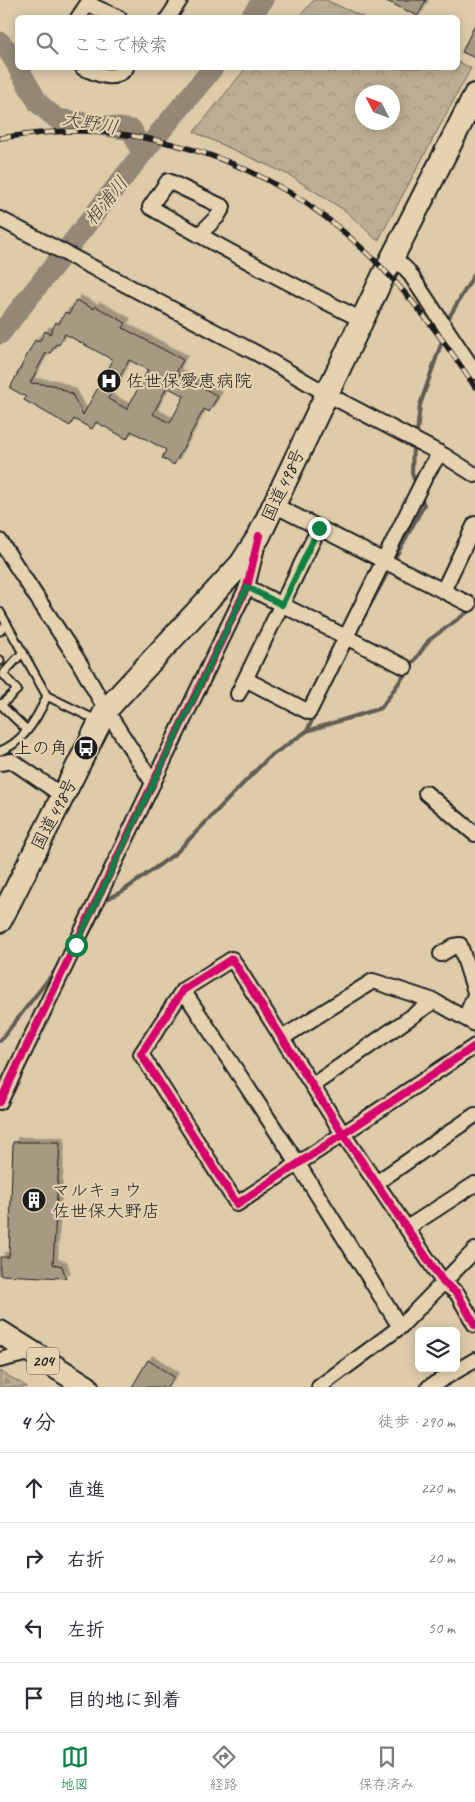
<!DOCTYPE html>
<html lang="ja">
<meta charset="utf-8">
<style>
:root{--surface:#fff;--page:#f7f7f7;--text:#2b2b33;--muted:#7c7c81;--line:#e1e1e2;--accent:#0b8043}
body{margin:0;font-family:Caveat,"Klee One",sans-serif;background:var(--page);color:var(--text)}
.controls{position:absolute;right:15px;bottom:15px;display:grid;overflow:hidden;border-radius:8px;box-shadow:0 2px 12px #0003}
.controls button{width:45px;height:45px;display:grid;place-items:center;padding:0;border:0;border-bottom:1px solid var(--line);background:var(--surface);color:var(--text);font:25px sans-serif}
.compass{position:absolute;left:355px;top:85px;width:45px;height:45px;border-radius:50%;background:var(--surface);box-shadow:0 2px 12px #0003;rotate:312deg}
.stop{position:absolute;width:15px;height:15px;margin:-11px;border:4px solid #0b8043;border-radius:50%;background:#fff}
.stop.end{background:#0b8043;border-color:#fff;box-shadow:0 1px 5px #0008}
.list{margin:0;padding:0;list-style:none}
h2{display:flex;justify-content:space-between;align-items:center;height:65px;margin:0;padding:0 20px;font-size:21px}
h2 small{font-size:16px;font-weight:400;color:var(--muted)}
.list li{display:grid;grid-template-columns:32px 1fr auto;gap:15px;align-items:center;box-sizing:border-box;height:70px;padding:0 20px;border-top:1px solid var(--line)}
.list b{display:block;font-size:19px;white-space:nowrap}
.list em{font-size:16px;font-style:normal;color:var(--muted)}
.icon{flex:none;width:28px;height:28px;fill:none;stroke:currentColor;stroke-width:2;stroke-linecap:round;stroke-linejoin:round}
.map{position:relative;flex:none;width:475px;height:1387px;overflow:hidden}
.search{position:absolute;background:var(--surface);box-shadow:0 2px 12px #0003;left:15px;right:15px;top:15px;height:55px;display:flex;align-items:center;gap:12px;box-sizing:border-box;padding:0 18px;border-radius:8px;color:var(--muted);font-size:19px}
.sheet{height:345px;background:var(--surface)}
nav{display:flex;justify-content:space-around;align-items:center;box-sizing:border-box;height:70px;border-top:1px solid var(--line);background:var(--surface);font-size:14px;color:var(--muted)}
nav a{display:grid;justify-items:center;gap:2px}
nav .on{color:var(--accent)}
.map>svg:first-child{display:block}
.forest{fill:url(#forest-firs);stroke:#6c6558}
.park{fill:url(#park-crowns);stroke:#6c6558;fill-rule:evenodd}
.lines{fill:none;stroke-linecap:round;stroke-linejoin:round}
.stream{stroke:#645d51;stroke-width:4}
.river{stroke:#948874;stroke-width:21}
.building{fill:#a79a82;stroke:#1c1c1c;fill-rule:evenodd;filter:url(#shadow)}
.service-casing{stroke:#1c1c1c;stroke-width:11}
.minor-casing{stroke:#1c1c1c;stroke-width:18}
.trunk-casing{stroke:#1c1c1c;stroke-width:26}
.service{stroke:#e5d2b0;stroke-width:7}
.minor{stroke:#e5d2b0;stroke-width:14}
.trunk{stroke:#e5d2b0;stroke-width:22}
.rail-casing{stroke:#1c1c1c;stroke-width:5.5}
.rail{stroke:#e5d2b0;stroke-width:4;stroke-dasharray:11;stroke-linecap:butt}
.cycleway-casing{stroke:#e5d2b0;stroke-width:11}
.cycleway{stroke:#d6006c;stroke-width:8}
.route{stroke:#0b8043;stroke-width:6}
.labels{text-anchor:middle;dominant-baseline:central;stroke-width:4.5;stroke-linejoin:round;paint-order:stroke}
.shield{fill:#e5d2b0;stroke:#585348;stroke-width:1}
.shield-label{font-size:16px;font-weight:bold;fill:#1c1c1c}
.poi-label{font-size:18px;fill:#1c1c1c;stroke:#e5d2b0;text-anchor:start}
.street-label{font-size:18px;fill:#1c1c1c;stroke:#e5d2b0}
.water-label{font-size:19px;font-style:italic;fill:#46423b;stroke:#e5d2b0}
</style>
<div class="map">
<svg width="475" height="1387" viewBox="0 0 475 1387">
<defs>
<pattern id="forest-firs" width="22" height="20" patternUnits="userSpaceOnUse" patternTransform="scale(1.25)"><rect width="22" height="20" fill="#bdae93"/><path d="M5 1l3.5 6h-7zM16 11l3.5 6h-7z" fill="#a2957e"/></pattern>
<pattern id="park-crowns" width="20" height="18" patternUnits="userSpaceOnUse" patternTransform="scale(1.25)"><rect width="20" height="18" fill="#bdae93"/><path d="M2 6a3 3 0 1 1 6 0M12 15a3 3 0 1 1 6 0" fill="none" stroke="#a2957e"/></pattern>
<filter id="shadow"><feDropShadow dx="4.5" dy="-4.5" stdDeviation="0" flood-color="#0004"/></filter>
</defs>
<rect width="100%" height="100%" fill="#ddcbaa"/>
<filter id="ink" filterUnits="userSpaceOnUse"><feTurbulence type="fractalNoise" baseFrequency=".02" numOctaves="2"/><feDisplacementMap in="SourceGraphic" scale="10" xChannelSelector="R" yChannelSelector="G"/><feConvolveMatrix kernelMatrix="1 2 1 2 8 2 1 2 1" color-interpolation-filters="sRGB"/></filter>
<g filter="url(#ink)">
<polygon class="forest" points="0,1371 24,1385 27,1387 0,1387"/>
<g class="park">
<polygon points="314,0 326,0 363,17 299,17"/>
<path d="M458 62 471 68 378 241 347 212 289 175 194 132 246 68H458ZM392 92V122H362V92Z"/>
</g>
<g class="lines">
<g class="stream">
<polyline points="448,319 475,273"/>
<polyline points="417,433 420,405 442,341"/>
<polyline points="413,446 412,473 414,479"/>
<polyline points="396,556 424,505 423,502"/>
<polyline points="362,620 387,574"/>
<polyline points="307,731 316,712"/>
<polyline points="89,933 105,900 123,891 176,853 268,758 307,731 381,708 429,640 472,609"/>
<polyline points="0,1041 58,967"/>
</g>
<g class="river">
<polyline points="250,18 263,0"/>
<polyline points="0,42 9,52 18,66"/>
<polyline points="18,68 39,104 57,119 132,130 142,154"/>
<polyline points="0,334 142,154 213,68"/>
</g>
</g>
<g class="building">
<polygon points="384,0 426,0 418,16"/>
<polygon points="475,24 475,58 462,52"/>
<path d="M76 300 94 309 95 306 126 323 123 328 183 360 176 373 218 396 209 412 204 409 174 465 162 458 166 450 131 431 127 439 96 422 92 429 74 419 70 426 24 400 26 397 10 388 35 340 39 342 45 331 50 334 56 322 59 324 65 312 69 314ZM65 334 113 360 83 415 72 394 53 385 30 383 46 353 49 355 56 344 59 345ZM129 360 148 370 127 409 108 399ZM167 387 184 396 170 423 153 414Z"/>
<polygon points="13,1142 60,1142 53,1264 62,1266 66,1278 0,1275 0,1257 9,1257"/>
<polygon points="148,1360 174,1377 168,1387 132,1387"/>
</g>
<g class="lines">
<defs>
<g id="service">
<path d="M0 612 47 696C38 717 23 743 0 751"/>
<polyline points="0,631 7,624"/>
<polyline points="0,661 0,660"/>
<polyline points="47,696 96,720"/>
<polyline points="0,704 27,730"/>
<polyline points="1,705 17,690 3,674 23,652"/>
</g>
<g id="minor">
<polyline points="88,4 119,18"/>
<polyline points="78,18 90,0"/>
<polyline points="168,18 180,0"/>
<path d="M83 68C99 74 113 83 126 68"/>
<polyline points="0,219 258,354 327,394 445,456 475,475"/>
<path d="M199 235 217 217 223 207 168 181 150 207C219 247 290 284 362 320"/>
<polyline points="393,256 408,271 475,372"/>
<polyline points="274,505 469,604"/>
<polyline points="0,541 79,662 106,710 153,783"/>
<polyline points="247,587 405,667"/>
<polyline points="443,591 475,524"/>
<polyline points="247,680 309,712 426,475 440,453"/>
<polyline points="238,694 319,528"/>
<polyline points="0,763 12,761 63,796"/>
<polyline points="426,793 475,834"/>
<polyline points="441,954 454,946 460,945 475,992"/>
<polyline points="183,990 298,1164 400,1327"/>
<polyline points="465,1018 475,995"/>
<polyline points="282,1038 373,981 434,1001 475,1024"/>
<path d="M475 1046C396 1099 316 1152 237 1204L141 1054 183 990 232 959 343 1134 443 1282 457 1293 475 1325"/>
<polyline points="313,1085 434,1001"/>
<polyline points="0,1102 247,587 256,551"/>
<polyline points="376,1183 475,1115"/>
<polyline points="407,1228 475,1184"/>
<polyline points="0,1360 29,1353"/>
<polyline points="319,1387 400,1327 475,1250"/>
<polyline points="429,1387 475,1360"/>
</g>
<g id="trunk">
<polyline points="0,921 106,710 241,564 259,536 386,270 475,95"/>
<polyline points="0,1332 87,1387"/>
</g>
</defs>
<use href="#service" class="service-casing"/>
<use href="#minor" class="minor-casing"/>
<use href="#trunk" class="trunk-casing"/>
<use href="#service" class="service"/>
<use href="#minor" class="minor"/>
<use href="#trunk" class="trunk"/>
<defs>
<path id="rail" d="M0 138C37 133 76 128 113 133 284 154 384 249 475 387"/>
</defs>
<use href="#rail" class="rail-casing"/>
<use href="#rail" class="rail"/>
<defs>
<g id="cycleway">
<path d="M475 1046C396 1099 316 1152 237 1204L141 1054 183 990 232 959 343 1134 443 1282 457 1293 475 1325"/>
<polyline points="0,1102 247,587 259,536"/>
</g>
</defs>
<use href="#cycleway" class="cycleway-casing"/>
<use href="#cycleway" class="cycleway"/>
</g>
</g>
<g class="lines" filter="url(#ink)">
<polyline class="route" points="76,945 247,587 282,605 319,528"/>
</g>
<defs>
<symbol id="hospital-disc" viewBox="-11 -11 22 22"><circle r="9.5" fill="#1c1c1c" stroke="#e5d2b0"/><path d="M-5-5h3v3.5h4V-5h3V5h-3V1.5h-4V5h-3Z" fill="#fff"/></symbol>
<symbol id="bus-disc" viewBox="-11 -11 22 22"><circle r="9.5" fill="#1c1c1c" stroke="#e5d2b0"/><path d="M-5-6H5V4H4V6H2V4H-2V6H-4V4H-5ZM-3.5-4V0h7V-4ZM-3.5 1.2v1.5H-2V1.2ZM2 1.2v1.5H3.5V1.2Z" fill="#fff"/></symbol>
<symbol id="building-disc" viewBox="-11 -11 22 22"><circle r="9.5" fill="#1c1c1c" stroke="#e5d2b0"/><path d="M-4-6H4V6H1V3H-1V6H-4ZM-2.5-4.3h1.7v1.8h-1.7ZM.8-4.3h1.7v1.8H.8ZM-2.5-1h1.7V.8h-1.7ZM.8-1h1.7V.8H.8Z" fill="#fff"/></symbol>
</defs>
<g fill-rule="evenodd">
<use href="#hospital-disc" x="95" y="367" width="28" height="28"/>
<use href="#bus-disc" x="72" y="734" width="28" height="28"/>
<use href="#building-disc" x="20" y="1186" width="28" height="28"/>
</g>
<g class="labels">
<rect class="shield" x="27" y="1347.5" width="32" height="27" rx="4"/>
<g class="shield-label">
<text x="43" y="1361">204</text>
</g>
<g class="poi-label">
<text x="126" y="381">佐世保愛恵病院</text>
<text x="68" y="748" text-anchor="end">上の角</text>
<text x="52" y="1190">マルキョウ<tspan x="52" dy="21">佐世保大野店</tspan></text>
</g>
<g class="street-label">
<text transform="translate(283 485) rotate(-65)">国道498号</text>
<text transform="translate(54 814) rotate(-63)">国道498号</text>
</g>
<g class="water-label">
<text transform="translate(90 123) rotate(10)">大野川</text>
<text transform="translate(106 201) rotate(-51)">相浦川</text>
</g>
</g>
</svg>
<div class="controls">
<button><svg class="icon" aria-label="layers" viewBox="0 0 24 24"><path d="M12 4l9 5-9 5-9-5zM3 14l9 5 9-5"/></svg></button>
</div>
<svg class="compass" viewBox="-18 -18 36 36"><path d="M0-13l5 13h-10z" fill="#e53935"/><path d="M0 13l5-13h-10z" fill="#7c7c81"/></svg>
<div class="stop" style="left:76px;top:945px"></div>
<div class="stop end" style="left:319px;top:528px"></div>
<div class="search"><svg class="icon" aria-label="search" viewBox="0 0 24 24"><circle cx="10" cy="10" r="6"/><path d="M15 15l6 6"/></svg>ここで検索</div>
</div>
<section class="sheet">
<h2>4 分<small>徒歩 · 290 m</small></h2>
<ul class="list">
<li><svg class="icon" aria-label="ahead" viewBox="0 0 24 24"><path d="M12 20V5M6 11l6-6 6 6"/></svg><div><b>直進</b></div><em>220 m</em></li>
<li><svg class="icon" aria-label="right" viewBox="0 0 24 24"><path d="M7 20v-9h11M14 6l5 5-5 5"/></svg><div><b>右折</b></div><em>20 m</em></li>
<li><svg class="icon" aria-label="left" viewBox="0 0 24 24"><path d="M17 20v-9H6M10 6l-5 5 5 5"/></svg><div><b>左折</b></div><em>50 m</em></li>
<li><svg class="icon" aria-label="arrive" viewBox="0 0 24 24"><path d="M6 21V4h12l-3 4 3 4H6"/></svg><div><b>目的地に到着</b></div></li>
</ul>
</section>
<nav>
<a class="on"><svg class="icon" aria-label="map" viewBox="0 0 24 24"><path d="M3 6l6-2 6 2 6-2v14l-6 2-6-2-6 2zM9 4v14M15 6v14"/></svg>地図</a>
<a><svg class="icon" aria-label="directions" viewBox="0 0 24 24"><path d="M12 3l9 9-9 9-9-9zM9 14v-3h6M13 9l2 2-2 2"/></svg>経路</a>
<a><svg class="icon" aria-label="saved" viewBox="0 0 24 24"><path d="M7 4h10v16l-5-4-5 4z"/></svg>保存済み</a>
</nav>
